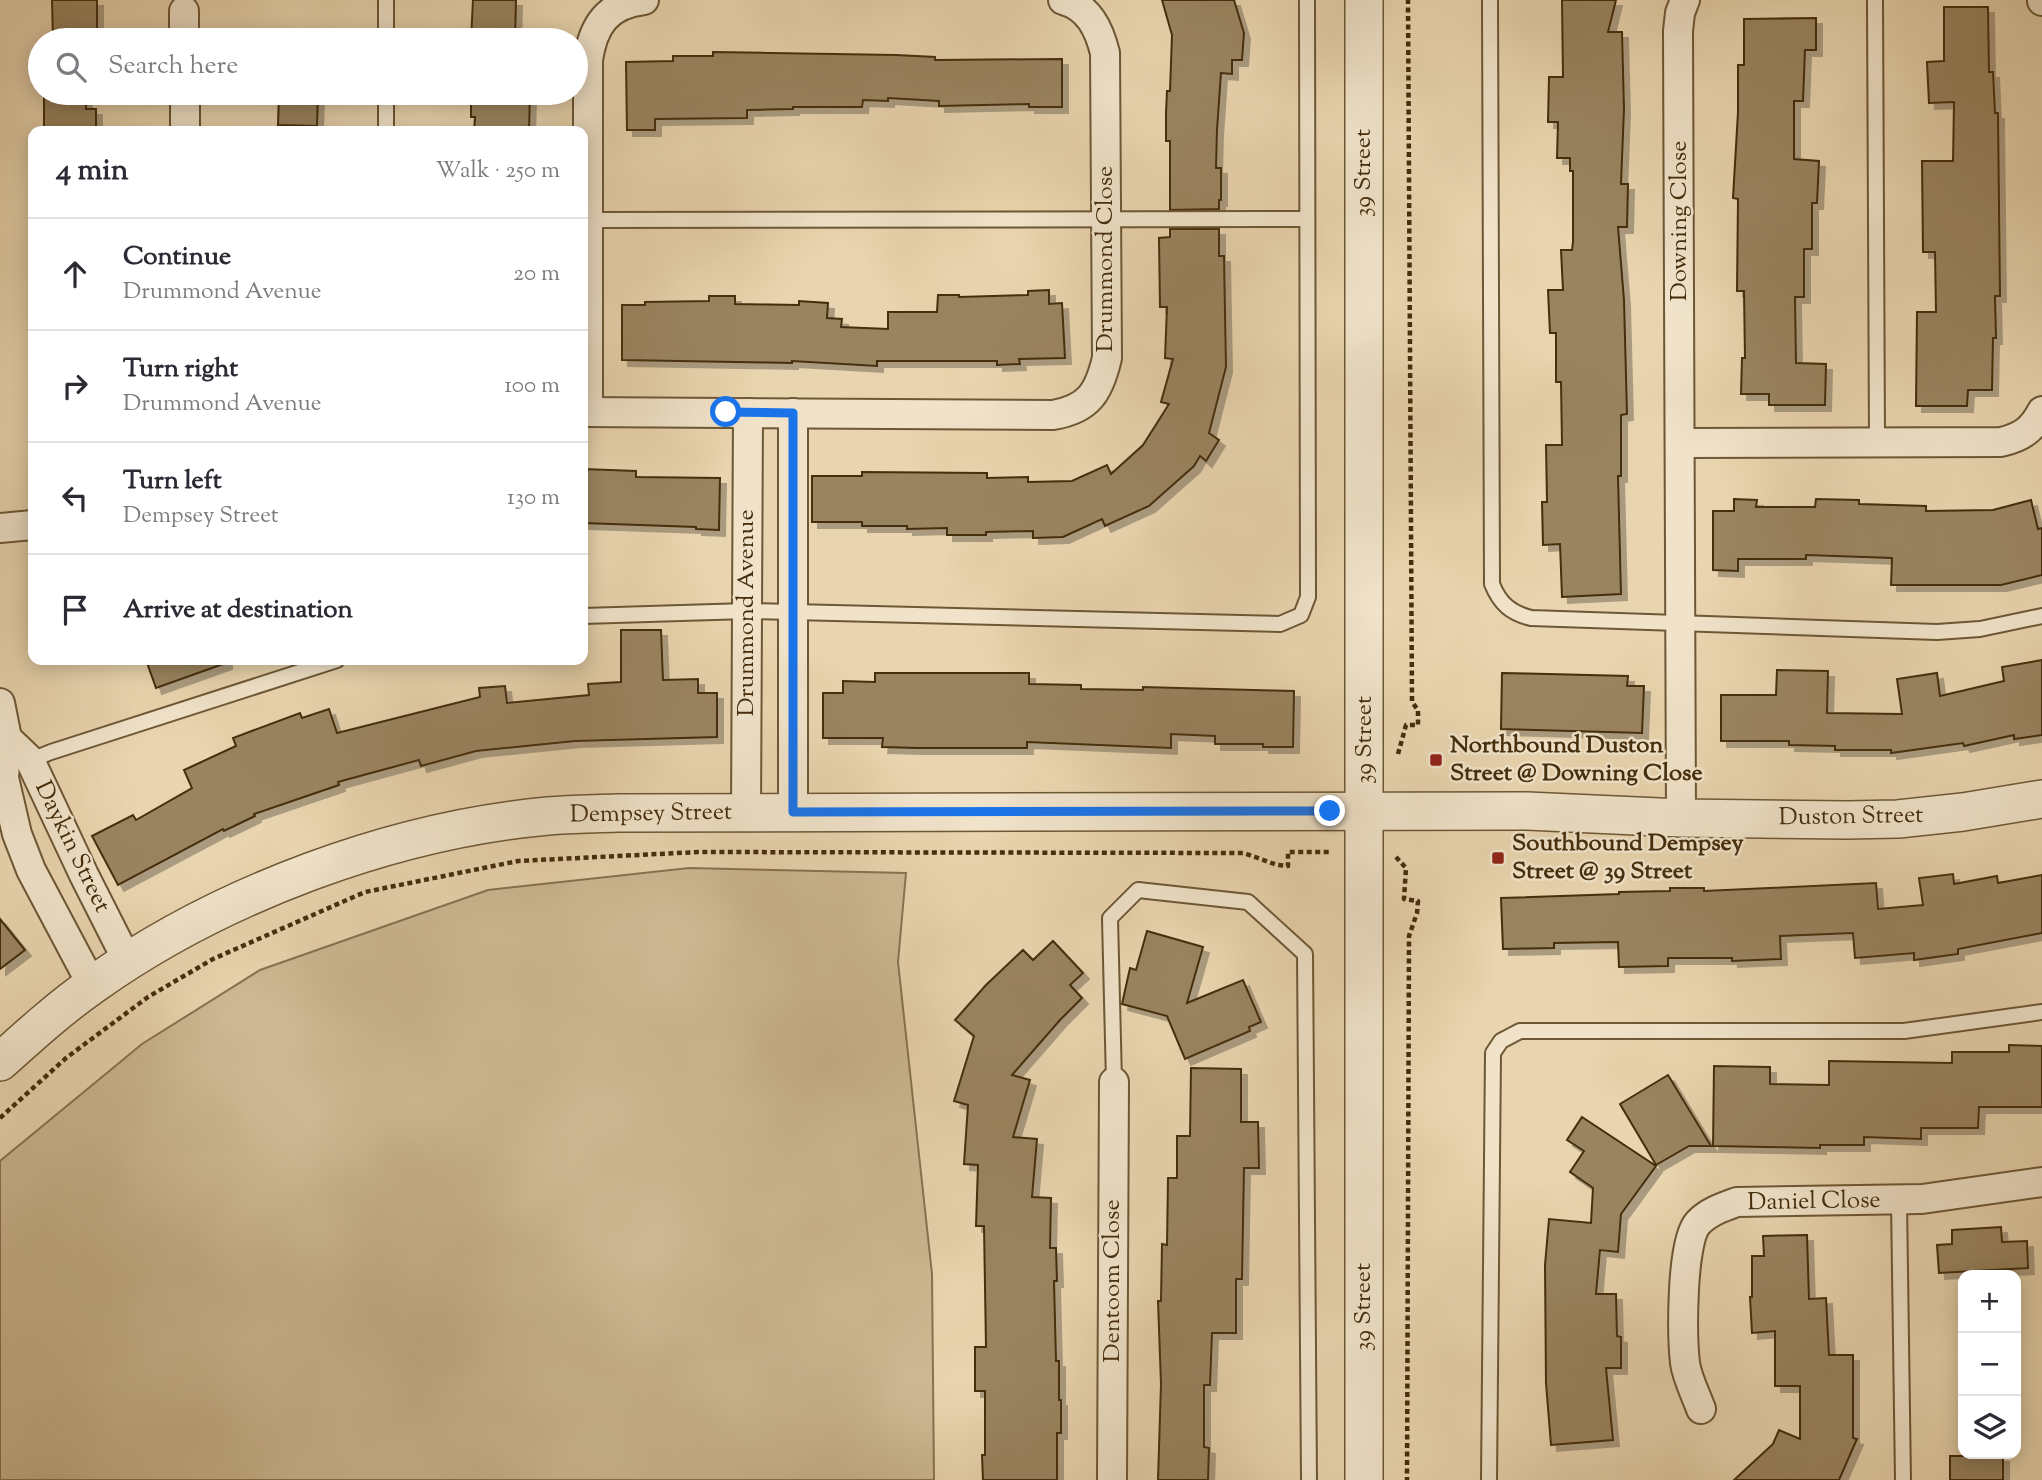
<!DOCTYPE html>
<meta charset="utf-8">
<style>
:root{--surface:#fff;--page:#f2f2f3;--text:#2b2b33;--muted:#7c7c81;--line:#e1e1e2}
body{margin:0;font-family:"Sorts Mill Goudy",serif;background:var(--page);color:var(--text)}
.controls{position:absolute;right:21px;bottom:21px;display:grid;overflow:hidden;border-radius:14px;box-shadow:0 4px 18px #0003}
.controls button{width:63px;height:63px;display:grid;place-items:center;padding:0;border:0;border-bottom:2px solid var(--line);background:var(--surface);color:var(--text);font:35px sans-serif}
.stop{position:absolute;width:21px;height:21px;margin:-16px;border:5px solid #1a73e8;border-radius:50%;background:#fff}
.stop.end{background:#1a73e8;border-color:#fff;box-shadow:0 2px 7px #0008}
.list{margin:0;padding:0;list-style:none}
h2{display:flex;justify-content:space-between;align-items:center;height:91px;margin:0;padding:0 28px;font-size:30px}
h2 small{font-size:23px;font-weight:400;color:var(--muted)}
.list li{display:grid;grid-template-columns:46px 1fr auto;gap:21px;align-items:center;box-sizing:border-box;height:112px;padding:0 28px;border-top:2px solid var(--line)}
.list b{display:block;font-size:26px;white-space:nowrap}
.list p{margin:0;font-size:23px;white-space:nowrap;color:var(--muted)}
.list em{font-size:23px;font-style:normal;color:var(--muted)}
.icon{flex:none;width:38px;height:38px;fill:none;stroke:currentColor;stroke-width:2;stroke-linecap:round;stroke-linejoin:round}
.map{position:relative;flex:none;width:2042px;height:1480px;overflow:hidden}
.search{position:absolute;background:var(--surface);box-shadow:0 4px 18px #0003;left:28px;top:28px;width:560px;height:77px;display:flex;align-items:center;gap:18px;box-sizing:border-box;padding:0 24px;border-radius:38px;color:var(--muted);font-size:26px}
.panel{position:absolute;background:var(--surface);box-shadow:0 4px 18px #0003;left:28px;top:126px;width:560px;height:539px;border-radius:14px}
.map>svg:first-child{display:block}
.green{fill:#ccb892;stroke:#88724f;stroke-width:2}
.building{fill:#998460;stroke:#442d0c;stroke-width:2;filter:url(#shadow)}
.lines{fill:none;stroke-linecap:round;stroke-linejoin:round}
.service-casing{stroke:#6d5734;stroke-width:18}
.minor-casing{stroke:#6d5734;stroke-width:32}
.tertiary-casing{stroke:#6d5734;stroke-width:40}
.path{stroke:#442d0c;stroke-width:4.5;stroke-dasharray:5 3.5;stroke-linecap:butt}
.service{stroke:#f0e3ca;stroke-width:14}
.minor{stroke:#f0e3ca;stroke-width:28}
.tertiary{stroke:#f0e3ca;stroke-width:37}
.route{stroke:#1a73e8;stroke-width:9}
.poi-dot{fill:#8f2418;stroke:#f0e3ca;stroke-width:2.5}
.labels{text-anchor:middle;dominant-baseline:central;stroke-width:5;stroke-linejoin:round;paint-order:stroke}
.street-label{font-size:24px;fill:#442d0c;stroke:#f0e3ca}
.poi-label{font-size:24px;font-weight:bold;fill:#442d0c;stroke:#f0e3ca;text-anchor:start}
</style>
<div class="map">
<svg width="2042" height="1480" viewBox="0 0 2042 1480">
<defs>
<filter id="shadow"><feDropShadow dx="6" dy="6" stdDeviation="0" flood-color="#0004"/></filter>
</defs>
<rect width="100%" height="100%" fill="#e8d4ae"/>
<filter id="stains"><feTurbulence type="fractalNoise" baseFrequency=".00286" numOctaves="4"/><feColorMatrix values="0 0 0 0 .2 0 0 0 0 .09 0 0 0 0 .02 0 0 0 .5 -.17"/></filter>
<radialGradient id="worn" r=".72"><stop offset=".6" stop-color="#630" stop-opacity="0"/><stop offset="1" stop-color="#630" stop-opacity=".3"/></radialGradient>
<polygon class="green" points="689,868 906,873 898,962 932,1274 934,1480 0,1480 0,1161 142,1044 260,970 488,890"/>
<g class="building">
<polygon points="52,0 97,0 97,40 53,40"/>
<polygon points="473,0 516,0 515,40 471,40"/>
<polygon points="1162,0 1234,0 1244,33 1242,60 1232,60 1232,74 1221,73 1217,130 1216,168 1221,168 1221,200 1219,200 1219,209 1170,210 1170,141 1166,141 1166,113 1167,91 1170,91 1172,35"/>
<polygon points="1562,0 1616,0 1608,32 1622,32 1624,109 1621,184 1628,184 1627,227 1618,227 1624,300 1627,414 1621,415 1621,476 1618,476 1621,594 1562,597 1560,544 1543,545 1542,502 1547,502 1546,445 1562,445 1561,382 1556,382 1556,333 1550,333 1548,290 1563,290 1561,250 1572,250 1573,242 1573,171 1570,171 1570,158 1557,158 1558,122 1548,122 1549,77 1563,77"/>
<polygon points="1944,7 1988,7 1989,72 1993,72 1995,113 1998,113 2000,296 1995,296 1996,338 1993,338 1992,390 1968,390 1967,406 1916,406 1917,312 1936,312 1935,252 1923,252 1922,161 1953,161 1954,102 1929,103 1927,62 1944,61"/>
<polygon points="1816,18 1816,50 1805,50 1803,101 1794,101 1794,159 1819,161 1817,203 1812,203 1812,249 1804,249 1804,297 1795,297 1796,363 1826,364 1825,405 1769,405 1769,394 1741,394 1742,358 1745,358 1744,291 1737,291 1738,199 1733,198 1738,112 1738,65 1744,65 1744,19"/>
<polygon points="713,52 896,55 935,57 935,60 1062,59 1062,107 1029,107 1029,104 939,106 939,101 888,98 888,101 863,100 862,107 793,107 793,109 747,110 747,118 655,119 655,130 627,130 626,62 673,61 673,56 713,56"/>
<polygon points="44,93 86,93 86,109 96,109 96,131 44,131"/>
<polygon points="279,93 318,93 317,126 278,125"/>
<polygon points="471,93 530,93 529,131 474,131 475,117 471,117"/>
<polygon points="1170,229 1219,229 1219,256 1224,256 1226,367 1209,433 1219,440 1206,461 1200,456 1194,466 1149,506 1105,526 1102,519 1063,537 1033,538 1033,531 986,532 986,535 947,535 947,528 907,529 907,526 862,526 862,522 812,522 812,476 862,476 862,472 987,473 987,478 1028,477 1028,482 1072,481 1107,465 1111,474 1143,445 1169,404 1161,402 1173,359 1165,358 1167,307 1160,307 1159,238 1170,237"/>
<polygon points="1049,290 1049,304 1062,303 1065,358 1019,359 1020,364 997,365 997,361 877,361 877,366 792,361 792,363 622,360 622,305 645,305 645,302 709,301 709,296 735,296 735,304 799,305 799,301 828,303 827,318 842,319 841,327 888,329 888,312 937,312 938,295 959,295 959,297 1028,295 1028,291"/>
<polygon points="583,469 636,471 636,477 720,478 719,530 696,529 696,527 583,523"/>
<polygon points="1734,499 1757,500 1756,507 1815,507 1816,499 1859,500 1859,504 1926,506 1926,511 1993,510 2031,500 2038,529 2042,528 2042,575 2001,585 1891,585 1892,558 1806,555 1806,559 1738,559 1738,571 1713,570 1713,511 1734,511"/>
<polygon points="621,630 661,630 663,680 698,679 698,693 717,693 717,737 575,741 476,751 421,766 419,760 338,782 339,785 254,814 255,816 224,831 223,829 118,885 92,836 133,815 136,820 192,788 184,770 236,746 233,738 300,713 302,718 329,709 337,733 480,697 479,688 505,686 507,703 589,695 588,684 621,682"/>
<polygon points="146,660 226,660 226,663 156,688"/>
<polygon points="2042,660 2042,735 2014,739 2014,735 1964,746 1963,743 1891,753 1891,750 1835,750 1835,746 1789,745 1789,741 1721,741 1721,695 1776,695 1777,670 1828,671 1827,713 1902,714 1897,679 1937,673 1940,696 2004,681 2002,667"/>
<polygon points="875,673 1029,673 1029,684 1081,685 1081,689 1143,690 1143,687 1294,691 1293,747 1263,747 1263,744 1215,744 1215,736 1171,734 1171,748 1027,742 1027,748 917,748 882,747 883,738 823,738 823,693 843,693 843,681 875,682"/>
<polygon points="1502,673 1628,676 1627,686 1644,686 1642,733 1501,729"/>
<polygon points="1953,874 1954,884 1997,876 1998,883 2042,875 2042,933 1958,949 1958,954 1914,960 1914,953 1855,958 1853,933 1780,936 1781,959 1732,961 1732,958 1668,958 1668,966 1619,967 1618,942 1554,943 1554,948 1503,949 1501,898 1619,894 1619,892 1670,891 1670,888 1704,888 1704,891 1876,883 1878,909 1923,905 1919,878"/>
<polygon points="0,919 25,950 0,969"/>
<polygon points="1147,931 1203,947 1187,1003 1243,980 1261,1022 1249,1027 1250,1031 1185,1059 1167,1016 1122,1004 1130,968 1136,970"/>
<polygon points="1053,941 1083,973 1070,985 1082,998 1060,1020 1012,1075 1030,1080 1013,1137 1037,1139 1032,1197 1051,1198 1050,1248 1056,1248 1057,1281 1054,1281 1056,1361 1059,1361 1059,1400 1061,1400 1061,1433 1057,1433 1057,1480 983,1480 982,1455 985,1455 985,1391 975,1391 975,1347 986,1347 984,1226 976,1226 978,1165 964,1164 968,1105 954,1101 974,1036 955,1020 986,985 1023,950 1033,960"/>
<polygon points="2009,1045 2042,1046 2042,1107 1979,1107 1978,1128 1921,1128 1921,1139 1864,1137 1864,1145 1820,1145 1820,1148 1713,1146 1714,1066 1770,1067 1770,1084 1829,1085 1829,1061 1952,1063 1952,1052 2009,1052"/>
<polygon points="1191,1068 1241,1069 1241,1122 1258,1122 1259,1168 1244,1168 1242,1279 1236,1279 1236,1333 1212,1333 1210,1385 1204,1385 1204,1447 1209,1448 1208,1480 1158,1480 1161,1384 1158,1301 1161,1301 1162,1244 1167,1245 1168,1178 1177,1178 1177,1136 1190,1136"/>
<polygon points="1668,1075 1711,1146 1689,1146 1656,1165 1620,1104"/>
<polygon points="1582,1117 1656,1166 1621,1214 1618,1252 1600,1250 1596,1294 1616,1294 1617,1336 1621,1337 1621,1368 1606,1368 1613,1440 1551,1445 1546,1383 1545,1265 1549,1219 1591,1223 1593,1188 1570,1172 1584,1151 1567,1140"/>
<polygon points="2001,1227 2002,1242 2027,1241 2028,1268 1939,1273 1937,1245 1952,1244 1952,1230"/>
<polygon points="1807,1235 1809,1299 1826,1298 1829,1355 1853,1355 1853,1438 1857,1439 1839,1480 1734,1480 1773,1444 1779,1430 1800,1439 1800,1386 1775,1386 1775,1331 1752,1333 1750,1297 1752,1297 1752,1256 1764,1256 1763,1236"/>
<rect x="1950" y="1456" width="53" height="24"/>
</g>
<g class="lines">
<defs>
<g id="service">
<path d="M1490 0 1492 584C1500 604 1511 613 1531 618L1937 632 1980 629 2042 616"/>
<polyline points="1875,0 1877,442"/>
<polyline points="386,40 386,0"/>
<polyline points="386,131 386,93"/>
<polyline points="588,220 1306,219"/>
<polyline points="583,616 747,611 1280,624 1301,615 1308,597 1307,0"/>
<polyline points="26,762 51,752 337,660"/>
<polyline points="1114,1082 1110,918 1138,890 1248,902 1305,954 1309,1480"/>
<polyline points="1899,1201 1903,1480"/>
<polyline points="1489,1480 1493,1053 1501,1041 1520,1031 1904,1031 2042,1012"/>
</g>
<g id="minor">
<polyline points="2042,0 2042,1"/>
<polyline points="184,11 184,40"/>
<polyline points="185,93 185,131"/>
<path d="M583 412 1053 415C1089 409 1099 392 1107 358L1105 53C1099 29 1089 7 1063 0"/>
<path d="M588 412V60C593 26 607 4 644 0"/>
<path d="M1681 443 2001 442C2022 437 2032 430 2042 411"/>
<polyline points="0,528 33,525"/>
<polyline points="0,703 7,738 4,778 17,834 31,870 92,985"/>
<polyline points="7,738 30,760 84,875 128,962"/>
<polyline points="793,812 793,413"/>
<polyline points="746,813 748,413"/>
<polyline points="1681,818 1678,31 1680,13 1685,0"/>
<path d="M1701 1409C1696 1395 1687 1378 1685 1363 1682 1336 1681 1241 1698 1223 1708 1212 1723 1207 1737 1202L1922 1199 2042 1182"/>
<polyline points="1112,1480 1114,1082"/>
</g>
<g id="tertiary">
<path d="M0 1062C30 1035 61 1007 94 984 221 894 393 830 548 816 571 814 594 814 617 813L1527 811 1681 818 1848 820 1898 819 1963 812 2042 799"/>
<polyline points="1364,1480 1364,0"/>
</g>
</defs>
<use href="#service" class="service-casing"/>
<use href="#minor" class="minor-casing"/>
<use href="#tertiary" class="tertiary-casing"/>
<g class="path">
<polyline points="1398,754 1406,725 1418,725 1418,710 1412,702 1408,0"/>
<polyline points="1396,857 1406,868 1404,899 1418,901 1417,913 1409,936 1407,1480"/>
<polyline points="0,1118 66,1058 148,997 213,959 365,892 518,861 698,852 1244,853 1277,865 1288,866 1288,852 1332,852"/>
</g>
<use href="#service" class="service"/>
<use href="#minor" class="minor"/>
<use href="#tertiary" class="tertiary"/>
</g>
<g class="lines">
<polyline class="route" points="726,412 793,413 793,812 1330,811"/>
</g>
<g class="poi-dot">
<rect x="1429" y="753" width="14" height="14" rx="3.5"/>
<rect x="1491" y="851" width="14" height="14" rx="3.5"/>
</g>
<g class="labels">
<g class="street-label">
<text transform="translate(1364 173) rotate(-90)">39 Street</text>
<text transform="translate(1680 221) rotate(-90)">Downing Close</text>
<text transform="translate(1106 259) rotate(-90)">Drummond Close</text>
<text transform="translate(747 613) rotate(-90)">Drummond Avenue</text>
<text transform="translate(1365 740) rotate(-90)">39 Street</text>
<text transform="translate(651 814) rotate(-1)">Dempsey Street</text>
<text transform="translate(1851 817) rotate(-1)">Duston Street</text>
<text transform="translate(72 847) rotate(64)">Daykin Street</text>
<text transform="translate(1814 1202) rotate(-1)">Daniel Close</text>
<text transform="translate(1113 1281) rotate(-90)">Dentoom Close</text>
<text transform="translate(1364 1307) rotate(-90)">39 Street</text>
</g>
<g class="poi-label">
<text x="1450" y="746">Northbound Duston<tspan x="1450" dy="28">Street @ Downing Close</tspan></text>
<text x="1512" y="844">Southbound Dempsey<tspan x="1512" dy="28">Street @ 39 Street</tspan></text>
</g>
</g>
<rect width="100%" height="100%" filter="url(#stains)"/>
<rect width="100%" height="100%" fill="url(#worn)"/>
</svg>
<div class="controls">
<button>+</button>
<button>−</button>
<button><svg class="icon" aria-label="layers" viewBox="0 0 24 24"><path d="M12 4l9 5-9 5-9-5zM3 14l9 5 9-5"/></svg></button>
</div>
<div class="stop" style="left:726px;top:412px"></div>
<div class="stop end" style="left:1330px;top:811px"></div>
<div class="search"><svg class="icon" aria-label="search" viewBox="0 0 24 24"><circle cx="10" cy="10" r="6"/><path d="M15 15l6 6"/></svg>Search here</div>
<section class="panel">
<h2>4 min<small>Walk · 250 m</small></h2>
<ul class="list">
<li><svg class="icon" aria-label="ahead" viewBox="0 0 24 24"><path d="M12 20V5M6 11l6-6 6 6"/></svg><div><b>Continue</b><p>Drummond Avenue</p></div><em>20 m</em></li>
<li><svg class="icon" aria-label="right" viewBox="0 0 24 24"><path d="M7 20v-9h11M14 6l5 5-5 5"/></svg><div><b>Turn right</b><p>Drummond Avenue</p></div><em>100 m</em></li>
<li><svg class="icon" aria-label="left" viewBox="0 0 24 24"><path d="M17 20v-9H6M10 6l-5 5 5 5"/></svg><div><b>Turn left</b><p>Dempsey Street</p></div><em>130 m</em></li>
<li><svg class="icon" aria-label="arrive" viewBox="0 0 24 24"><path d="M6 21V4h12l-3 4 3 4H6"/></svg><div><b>Arrive at destination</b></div></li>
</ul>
</section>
</div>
